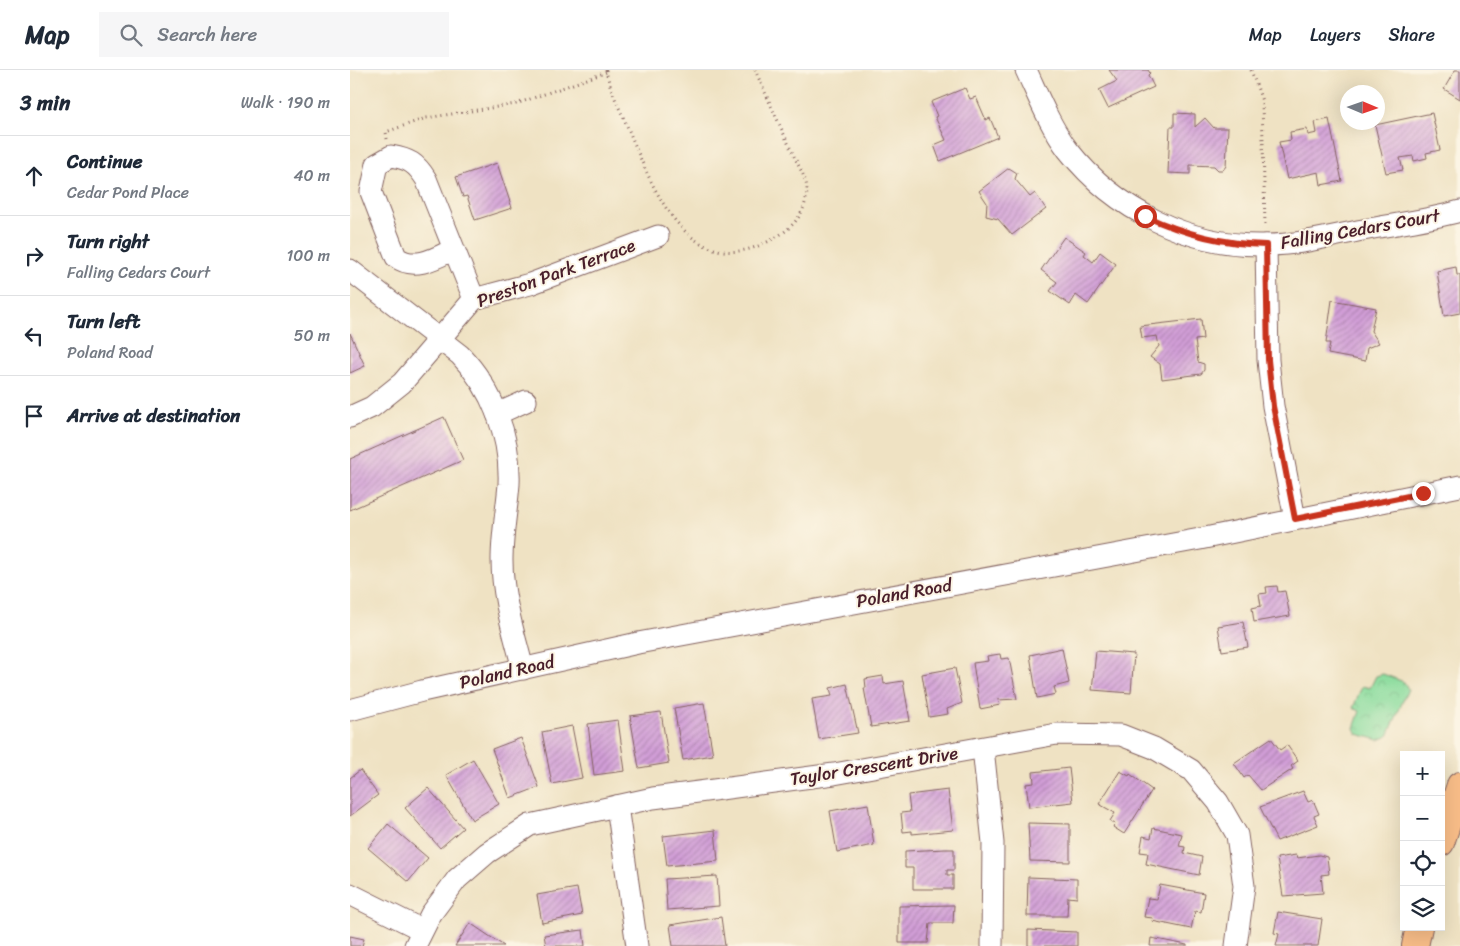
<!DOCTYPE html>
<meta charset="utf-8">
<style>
:root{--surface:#fff;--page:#f6f6f7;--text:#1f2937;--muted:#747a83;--line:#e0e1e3}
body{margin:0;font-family:Sriracha,sans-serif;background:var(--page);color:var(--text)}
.controls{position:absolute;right:15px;bottom:15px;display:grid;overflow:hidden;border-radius:0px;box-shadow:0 5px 20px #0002}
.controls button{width:45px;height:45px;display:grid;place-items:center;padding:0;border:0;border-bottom:1px solid var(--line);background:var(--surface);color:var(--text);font:25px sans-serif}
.compass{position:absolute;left:990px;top:15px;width:45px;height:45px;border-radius:50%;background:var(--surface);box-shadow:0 5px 20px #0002;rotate:92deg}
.stop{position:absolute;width:15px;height:15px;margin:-11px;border:4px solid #c8321e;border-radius:50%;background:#fff}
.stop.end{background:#c8321e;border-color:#fff;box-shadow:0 1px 5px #0008}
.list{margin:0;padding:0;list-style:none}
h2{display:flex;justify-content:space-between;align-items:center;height:65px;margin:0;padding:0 20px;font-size:21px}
h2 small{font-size:16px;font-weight:400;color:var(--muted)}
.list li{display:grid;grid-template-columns:32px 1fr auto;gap:15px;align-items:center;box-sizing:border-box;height:80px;padding:0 20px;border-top:1px solid var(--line)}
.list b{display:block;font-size:19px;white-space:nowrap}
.list p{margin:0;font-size:16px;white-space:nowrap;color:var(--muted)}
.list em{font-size:16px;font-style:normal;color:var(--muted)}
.icon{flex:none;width:28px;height:28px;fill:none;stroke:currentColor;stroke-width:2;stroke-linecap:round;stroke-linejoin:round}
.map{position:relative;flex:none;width:1110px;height:876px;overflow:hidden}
header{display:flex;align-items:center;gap:30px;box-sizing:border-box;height:70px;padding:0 25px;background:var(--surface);border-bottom:1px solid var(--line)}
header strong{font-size:24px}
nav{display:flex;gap:28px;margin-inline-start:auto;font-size:18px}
.search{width:350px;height:45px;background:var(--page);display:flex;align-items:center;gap:12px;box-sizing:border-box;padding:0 18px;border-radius:0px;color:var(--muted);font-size:19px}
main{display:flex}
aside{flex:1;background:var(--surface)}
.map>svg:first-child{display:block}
.park{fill:url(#park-crowns);stroke:#6a7e64}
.building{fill:url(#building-hatch)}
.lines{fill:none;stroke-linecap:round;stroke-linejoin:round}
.minor-casing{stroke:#846360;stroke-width:23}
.major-casing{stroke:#846360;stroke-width:28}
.path{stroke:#846360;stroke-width:3;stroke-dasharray:1 4;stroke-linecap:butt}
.minor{stroke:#fff;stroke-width:21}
.major{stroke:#f8bd88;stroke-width:26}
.route{stroke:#c8321e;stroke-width:6}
.labels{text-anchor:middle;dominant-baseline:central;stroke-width:4;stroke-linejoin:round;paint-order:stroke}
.street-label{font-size:18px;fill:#4a1f2b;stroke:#fcf5e5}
</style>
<header>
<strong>Map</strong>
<div class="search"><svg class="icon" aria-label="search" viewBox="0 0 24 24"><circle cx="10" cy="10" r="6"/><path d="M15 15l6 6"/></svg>Search here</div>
<nav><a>Map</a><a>Layers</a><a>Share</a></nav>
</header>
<main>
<aside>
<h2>3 min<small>Walk · 190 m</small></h2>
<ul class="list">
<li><svg class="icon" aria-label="ahead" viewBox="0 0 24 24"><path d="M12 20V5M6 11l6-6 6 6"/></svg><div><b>Continue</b><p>Cedar Pond Place</p></div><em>40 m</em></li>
<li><svg class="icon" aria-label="right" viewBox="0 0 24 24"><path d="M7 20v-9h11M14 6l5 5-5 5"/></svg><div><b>Turn right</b><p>Falling Cedars Court</p></div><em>100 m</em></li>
<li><svg class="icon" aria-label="left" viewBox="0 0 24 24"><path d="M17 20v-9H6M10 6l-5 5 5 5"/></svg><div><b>Turn left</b><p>Poland Road</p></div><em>50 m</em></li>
<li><svg class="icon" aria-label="arrive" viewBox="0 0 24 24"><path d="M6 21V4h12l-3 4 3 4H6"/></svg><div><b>Arrive at destination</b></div></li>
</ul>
</aside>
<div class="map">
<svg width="1110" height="876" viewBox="0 0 1110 876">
<defs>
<pattern id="park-crowns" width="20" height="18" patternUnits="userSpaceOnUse" patternTransform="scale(1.25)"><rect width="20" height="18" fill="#8adc9d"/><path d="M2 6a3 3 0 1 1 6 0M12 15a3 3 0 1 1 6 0" fill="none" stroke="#79bc87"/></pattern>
<pattern id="building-hatch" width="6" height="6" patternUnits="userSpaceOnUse" patternTransform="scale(1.25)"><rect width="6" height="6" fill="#d19ed7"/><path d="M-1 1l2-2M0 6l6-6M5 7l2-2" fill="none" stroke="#ac80af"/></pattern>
</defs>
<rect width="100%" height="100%" fill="#fcf5e5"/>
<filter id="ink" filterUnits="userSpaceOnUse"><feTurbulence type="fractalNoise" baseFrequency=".02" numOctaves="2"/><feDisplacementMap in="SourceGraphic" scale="10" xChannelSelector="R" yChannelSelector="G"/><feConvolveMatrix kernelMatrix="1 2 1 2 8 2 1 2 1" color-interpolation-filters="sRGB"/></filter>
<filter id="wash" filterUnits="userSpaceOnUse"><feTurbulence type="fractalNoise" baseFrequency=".0096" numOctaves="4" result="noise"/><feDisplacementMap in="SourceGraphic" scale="20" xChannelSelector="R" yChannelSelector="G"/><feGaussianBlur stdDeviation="1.12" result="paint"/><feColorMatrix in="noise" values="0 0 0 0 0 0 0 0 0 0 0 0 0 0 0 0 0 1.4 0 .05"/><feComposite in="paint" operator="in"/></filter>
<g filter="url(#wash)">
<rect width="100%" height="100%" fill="#efe2c3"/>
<polygon class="park" points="1033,604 1054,612 1058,619 1038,666 1029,670 1007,664 1004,658 1010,641 1003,638 1012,616 1020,618 1026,606"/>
<g id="blocks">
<g class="building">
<polygon points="759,0 798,0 800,3 798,5 804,17 758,38 749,20 767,11"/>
<polygon points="1105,0 1110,0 1110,29 1094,19"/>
<polygon points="615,18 620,29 626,27 636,50 640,48 648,67 590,91 584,75 596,70 585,47 587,46 581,32"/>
<polygon points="824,43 845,44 845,57 855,48 864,58 878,58 876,96 873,100 868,100 864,96 840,95 840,104 818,103 820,57 824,57"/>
<polygon points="1082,43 1090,80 1076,83 1077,88 1064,91 1063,86 1050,88 1053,100 1036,103 1025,55"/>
<polygon points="979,49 992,111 971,115 969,102 937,109 929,72 941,70 940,62 957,59 958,65 967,63 965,52"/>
<polygon points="147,93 162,138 125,150 117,126 113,127 106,107"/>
<polygon points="659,98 667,103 665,109 680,127 685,123 696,139 662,165 648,149 636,146 637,133 629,121"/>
<polygon points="714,167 736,182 734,185 743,192 750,182 766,194 738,234 726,225 720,235 700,221 707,212 691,200"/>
<polygon points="1106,197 1107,205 1110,205 1110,243 1094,246 1087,201"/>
<polygon points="982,230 1026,238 1021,261 1029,273 1017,278 1015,291 978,284 980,273 976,273"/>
<polygon points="851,249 853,269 845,270 848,292 854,294 854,300 851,304 812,309 810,294 800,287 809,276 807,266 792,268 790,256"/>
<polygon points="0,263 15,296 0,303"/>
<polygon points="94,347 113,390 0,440 0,389"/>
<polygon points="927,516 928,522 935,521 940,546 904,552 902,538 911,536 909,524 917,523 916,517"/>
<polygon points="893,552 898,577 872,581 868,556"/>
<polygon points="712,578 719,613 704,617 706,624 687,628 680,585"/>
<polygon points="746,581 784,584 781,623 742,620"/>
<polygon points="650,584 651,589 659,588 667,629 648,630 650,635 630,639 623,593 638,591 637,586"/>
<polygon points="605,598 612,633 597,639 598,644 579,647 572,604"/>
<polygon points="533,606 534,614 553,611 560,651 521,657 514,618 516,618 515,609"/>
<polygon points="497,614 508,663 469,669 462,629 482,626 480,618"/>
<polygon points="354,633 363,685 333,690 324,638"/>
<polygon points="311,642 319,693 289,698 280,646"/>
<polygon points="268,650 275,701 244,705 238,654"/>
<polygon points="222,656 232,708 202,714 192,662"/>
<polygon points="171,668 189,717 160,728 142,679"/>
<polygon points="921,668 930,680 937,675 948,691 941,696 943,699 911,720 898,705 894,708 884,693"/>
<polygon points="123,689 149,734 122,750 96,705"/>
<polygon points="719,698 723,732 679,737 676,714 684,713 683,702"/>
<polygon points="10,700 28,725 0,746 0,708"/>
<polygon points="770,701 779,706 780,704 802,720 774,764 763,757 765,754 760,751 765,743 749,734"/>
<polygon points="78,718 113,758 90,778 55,738"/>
<polygon points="598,720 603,760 562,764 562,761 553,762 551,743 560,742 558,725"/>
<polygon points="953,721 958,732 963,730 969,744 964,746 968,755 927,771 910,737"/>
<polygon points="518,734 524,775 487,782 480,741"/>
<polygon points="678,753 720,754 720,792 680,791"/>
<polygon points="38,754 78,788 58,812 18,778"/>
<polygon points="803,758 832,764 829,776 835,777 834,783 852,787 849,805 796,794 798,783 790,782 793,766 801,768"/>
<polygon points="365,760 368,791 317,796 313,766"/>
<polygon points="595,779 604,779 604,800 597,800 597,805 603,805 603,819 563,819 563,798 555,798 555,781"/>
<polygon points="946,785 947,788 969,785 977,787 979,804 971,805 973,823 933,826 927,788"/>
<polygon points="367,806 369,836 317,840 315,809"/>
<polygon points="678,807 727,809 727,828 718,827 717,846 677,846"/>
<polygon points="810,815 854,823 851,842 845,841 841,859 802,851 803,848 794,847 798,828 807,829"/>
<polygon points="227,818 232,845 192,853 187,825"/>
<polygon points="604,835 603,853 580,853 578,873 549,873 549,836"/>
<polygon points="928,842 972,849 968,876 926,876 929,864 924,863"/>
<polygon points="371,847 375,876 323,876 320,855"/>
<polygon points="120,853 154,876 105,876"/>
<polygon points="233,860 235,876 196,876 194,865"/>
<polygon points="678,860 727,862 727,876 678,876"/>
<polygon points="0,866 14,869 12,876 0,876"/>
<polygon points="801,868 837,875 837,876 800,876"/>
</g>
</g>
</g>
<g filter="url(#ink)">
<use href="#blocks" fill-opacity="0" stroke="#846360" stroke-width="1"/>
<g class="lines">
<defs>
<g id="minor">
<path d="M676 0C689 28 700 56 718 80 765 140 840 177 916 175 949 175 981 166 1013 160 1045 154 1079 150 1110 141"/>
<polyline points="916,175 918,290 923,336 945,449"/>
<path d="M104 179C86 188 64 201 46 187L21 122 27 94 41 86C59 89 66 93 76 109L124 229"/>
<path d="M0 200 110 285C142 318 161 367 159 414 157 439 152 464 152 490 152 527 164 563 173 599"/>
<polyline points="147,344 176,331"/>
<polyline points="0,347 22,337 52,313 124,229 180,214 308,166"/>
<polyline points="0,640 72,621 288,573 850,469 1110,416"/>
<polyline points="633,678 643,773 642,876"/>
<polyline points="267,736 287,876"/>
<polyline points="0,824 72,860"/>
<polyline points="65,876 81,844 107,809 137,783 180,755 303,728 484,704 707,664 771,665 804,678 841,700 868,732 887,765 894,816 886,876"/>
</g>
<g id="major">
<polyline points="1091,773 1110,715"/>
<polyline points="1065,876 1069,857"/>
</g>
</defs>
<use href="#minor" class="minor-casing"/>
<use href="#major" class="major-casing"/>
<g class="path">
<path d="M256 0C260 21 272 43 280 63 306 128 344 218 428 166 446 155 457 140 457 118 456 108 448 95 444 86 431 58 418 29 405 0"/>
<polyline points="901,0 912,31 915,155"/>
<polyline points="37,69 36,62 76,48 166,34 257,2"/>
</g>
<use href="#minor" class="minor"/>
<use href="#major" class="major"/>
</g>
</g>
<g class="lines" filter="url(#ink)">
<path class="route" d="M795 146C834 164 872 174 916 175L918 290 923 336 945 449 1073 423"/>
</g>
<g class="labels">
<g class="street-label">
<text transform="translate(1010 159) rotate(-10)">Falling Cedars Court</text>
<text transform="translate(206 203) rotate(-20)">Preston Park Terrace</text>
<text transform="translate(554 523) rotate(-10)">Poland Road</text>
<text transform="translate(157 602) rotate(-13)">Poland Road</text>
<text transform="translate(524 696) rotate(-9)">Taylor Crescent Drive</text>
</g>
</g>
</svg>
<div class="controls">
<button>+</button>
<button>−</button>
<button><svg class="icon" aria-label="locate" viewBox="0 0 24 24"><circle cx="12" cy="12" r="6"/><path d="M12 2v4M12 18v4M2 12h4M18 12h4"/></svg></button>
<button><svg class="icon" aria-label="layers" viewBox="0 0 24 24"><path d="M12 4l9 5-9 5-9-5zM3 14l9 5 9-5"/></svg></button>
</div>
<svg class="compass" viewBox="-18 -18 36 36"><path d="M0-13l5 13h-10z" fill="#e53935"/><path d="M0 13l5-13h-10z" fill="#747a83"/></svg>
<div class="stop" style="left:795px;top:146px"></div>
<div class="stop end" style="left:1073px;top:423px"></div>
</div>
</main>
